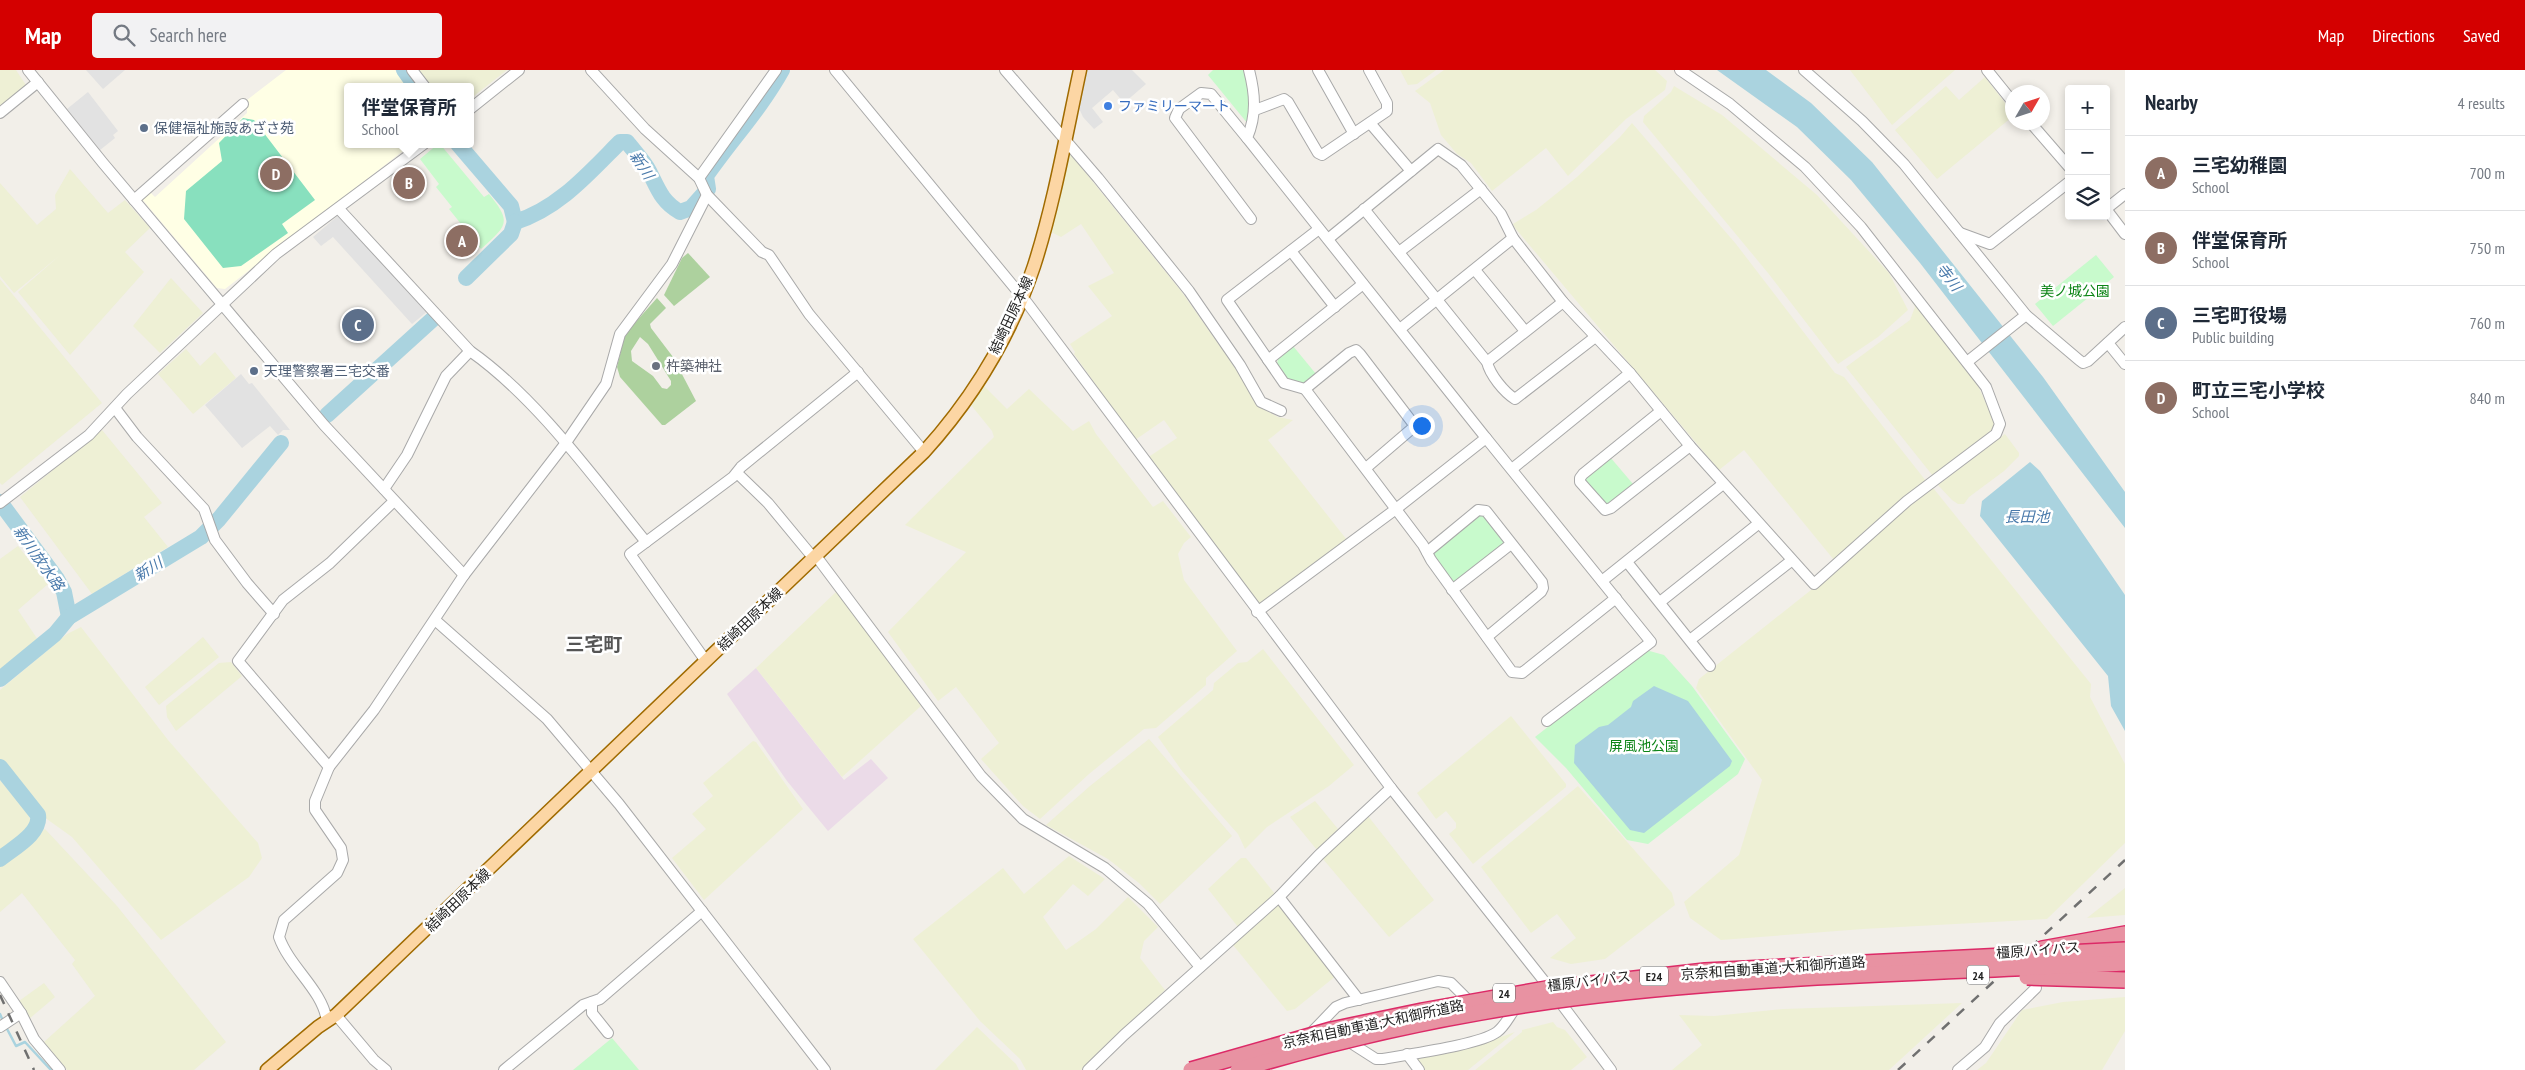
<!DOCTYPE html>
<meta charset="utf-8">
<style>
:root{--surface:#fff;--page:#f2f2f3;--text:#1f2937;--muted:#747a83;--line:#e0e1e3;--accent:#d40000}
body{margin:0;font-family:"PT Sans Narrow","Noto Sans JP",sans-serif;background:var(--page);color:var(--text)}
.controls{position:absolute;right:15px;top:15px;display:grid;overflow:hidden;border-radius:5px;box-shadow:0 2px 8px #0003}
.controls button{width:45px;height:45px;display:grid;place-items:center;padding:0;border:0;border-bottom:1px solid var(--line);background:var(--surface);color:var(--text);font:25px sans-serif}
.compass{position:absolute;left:2005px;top:15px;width:45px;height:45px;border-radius:50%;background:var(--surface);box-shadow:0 2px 8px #0003;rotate:51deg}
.you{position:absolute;left:1421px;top:355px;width:18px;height:18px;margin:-12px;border:4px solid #fff;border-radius:50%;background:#1a73e8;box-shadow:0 0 0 8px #1a73e833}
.badge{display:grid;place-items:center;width:32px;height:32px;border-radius:50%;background:var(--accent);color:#fff;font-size:16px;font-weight:700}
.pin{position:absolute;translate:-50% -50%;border:2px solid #fff;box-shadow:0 1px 5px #0006}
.popup{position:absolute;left:344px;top:13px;width:130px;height:65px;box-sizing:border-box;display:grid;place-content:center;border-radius:5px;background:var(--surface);filter:drop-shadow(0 1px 4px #0005);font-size:16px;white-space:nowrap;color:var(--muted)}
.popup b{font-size:19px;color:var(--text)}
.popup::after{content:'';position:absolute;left:50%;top:100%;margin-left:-10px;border:10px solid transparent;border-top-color:var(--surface)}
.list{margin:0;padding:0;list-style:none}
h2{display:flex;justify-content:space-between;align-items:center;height:65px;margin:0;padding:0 20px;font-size:21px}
h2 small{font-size:16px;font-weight:400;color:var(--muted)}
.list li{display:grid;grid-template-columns:32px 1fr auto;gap:15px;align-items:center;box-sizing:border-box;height:75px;padding:0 20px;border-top:1px solid var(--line)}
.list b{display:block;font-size:19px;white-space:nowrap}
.list p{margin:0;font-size:16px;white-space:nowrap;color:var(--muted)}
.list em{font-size:16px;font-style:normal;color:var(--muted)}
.icon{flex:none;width:28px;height:28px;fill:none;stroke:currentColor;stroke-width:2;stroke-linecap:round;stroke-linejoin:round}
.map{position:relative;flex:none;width:2125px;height:1000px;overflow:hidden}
header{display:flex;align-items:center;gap:30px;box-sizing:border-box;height:70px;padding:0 25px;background:var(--accent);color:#fff}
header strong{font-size:24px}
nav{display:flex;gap:28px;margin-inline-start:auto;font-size:18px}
.search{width:350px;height:45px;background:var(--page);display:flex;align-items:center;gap:12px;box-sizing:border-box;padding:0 18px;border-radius:5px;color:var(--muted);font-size:19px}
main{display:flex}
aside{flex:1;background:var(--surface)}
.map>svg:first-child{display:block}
.industrial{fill:#ebdbe8}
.education{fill:#ffffe5}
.farmland{fill:#eef0d5}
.forest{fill:#add19e;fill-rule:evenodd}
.park{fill:#c8facc}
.pitch{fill:#88e0be}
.parking{fill:#e2e2e2}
.water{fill:#aad3df}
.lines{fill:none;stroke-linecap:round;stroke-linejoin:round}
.stream{stroke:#aad3df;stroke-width:2.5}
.river{stroke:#aad3df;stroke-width:16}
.minor-casing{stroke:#a9a9a9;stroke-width:12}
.major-casing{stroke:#a06b00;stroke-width:15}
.highway-casing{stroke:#dc2a67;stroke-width:18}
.minor{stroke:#fff;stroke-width:10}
.major{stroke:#fcd6a4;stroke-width:12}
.highway{stroke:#e892a2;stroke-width:15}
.rail{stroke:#707070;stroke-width:2.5;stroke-dasharray:10 10;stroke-linecap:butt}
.highway-bridge-casing{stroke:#dc2a67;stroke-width:18;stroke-linecap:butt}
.highway-bridge{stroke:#e892a2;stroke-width:15}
.shop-dot{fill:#3f7fe0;stroke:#fff;stroke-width:2}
.service-dot{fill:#5c6f8a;stroke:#fff;stroke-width:2}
.worship-dot{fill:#6b7280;stroke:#fff;stroke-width:2}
.labels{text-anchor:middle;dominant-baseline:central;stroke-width:5;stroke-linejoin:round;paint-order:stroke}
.shield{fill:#fff;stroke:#646464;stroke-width:1}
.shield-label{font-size:12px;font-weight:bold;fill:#222}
.shop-label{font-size:14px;fill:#366cbe;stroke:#fff;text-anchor:start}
.service-label{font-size:14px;fill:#4e5e75;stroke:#fff;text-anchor:start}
.park-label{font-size:14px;fill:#0c8416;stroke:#fff}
.street-label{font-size:14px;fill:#222;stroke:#fff}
.worship-label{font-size:14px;fill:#5b616d;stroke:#fff;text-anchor:start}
.water-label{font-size:15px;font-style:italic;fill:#4a7aab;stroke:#fff}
.district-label{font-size:19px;font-weight:bold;fill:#555;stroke:#fff}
</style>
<header>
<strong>Map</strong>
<div class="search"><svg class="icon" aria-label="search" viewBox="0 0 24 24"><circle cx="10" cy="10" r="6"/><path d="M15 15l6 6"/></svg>Search here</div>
<nav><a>Map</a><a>Directions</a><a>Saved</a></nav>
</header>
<main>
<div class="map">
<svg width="2125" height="1000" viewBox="0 0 2125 1000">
<rect width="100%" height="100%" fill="#f2efe9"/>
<polygon class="industrial" points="756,598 844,710 871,689 888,708 828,761 787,711 727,624"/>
<polygon class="education" points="286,0 395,0 407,17 348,17 348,74 412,74 225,219 217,218 142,129 150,122 155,127 247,43 247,30"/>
<g class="farmland">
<polygon points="0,0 16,0 26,15 0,37"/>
<polygon points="419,0 507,0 470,29 470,17 431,17"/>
<polygon points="1400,0 1436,0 1417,14 1408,15"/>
<polygon points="1444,0 1655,0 1667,11 1665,20 1626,49 1568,106 1546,78 1492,121 1471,93 1457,84 1441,65 1430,33 1415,21"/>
<polygon points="1850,0 1955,0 1892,55"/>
<polygon points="1985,7 2012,42 2012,47 1937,109 1895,60 1946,16 1959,30"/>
<polygon points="1674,16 1722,45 1817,125 1889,203 1908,240 1878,267 1838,294 1768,203 1643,52 1644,46 1671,22"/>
<polygon points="1632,53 1736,174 1835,303 1844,307 1926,411 1900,430 1834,490 1744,380 1719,400 1515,158 1513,154 1536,140 1577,107 1620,67"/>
<polygon points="1068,81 1181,221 1239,303 1257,336 1278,347 1293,350 1268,370 1347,470 1259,534 1147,388 1177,368 1164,350 1135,370 1074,284 1075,282 1070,274 1112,246 1088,216 1114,203 1081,154 1061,167 1049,161"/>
<polygon points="70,99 108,143 125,130 150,158 125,182 144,202 70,285 18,222 59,186 14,223 0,206 0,113 37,155 56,139 55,125"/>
<polygon points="171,208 203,243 160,283 133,256"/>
<polygon points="0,209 102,333 2,415 0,413"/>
<polygon points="1904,216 1976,311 1996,356 1991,364 1933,406 1846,297 1910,250 1915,237"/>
<polygon points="186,279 200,296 215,282 236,308 193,344 158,304"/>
<polygon points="983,315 1007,339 1029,319 1073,361 1089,351 1096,364 1153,437 1163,431 1191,467 1184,473 1178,484 1184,510 1237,581 1206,608 1206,615 1156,658 1144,659 1089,704 1040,749 1023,736 981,689 999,673 956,617 938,631 888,562 966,482 905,455 994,367 992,361 971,335"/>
<polygon points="102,360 162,433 144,447 168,477 92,524 20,427"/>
<polygon points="2005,364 2019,383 2019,386 2004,401 1969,427 1964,434 1958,434 1952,430 1938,415"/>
<polygon points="1929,418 1934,419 2091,614 2090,627 2125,694 2125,773 2047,849 1863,859 1721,870 1690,848 1684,832 1739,785 1762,710 1696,618 1699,609 1816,516"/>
<polygon points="18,476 48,514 18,540 40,573 0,605 0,489"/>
<polygon points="837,521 921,636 842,707 756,598"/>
<polygon points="81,557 168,670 258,773 262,788 249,807 161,870 72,767 44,747 0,691 0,620 67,564"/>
<polygon points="203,567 219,587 159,635 145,617"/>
<polygon points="1263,579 1354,695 1329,716 1267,757 1245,779 1238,764 1182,701 1158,667 1213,620 1214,613 1238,593 1247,592"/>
<polygon points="231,592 242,606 176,661 167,647 166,636 219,593"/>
<polygon points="1511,646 1566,714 1566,717 1473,794 1449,764 1456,758 1456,753 1446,741 1436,749 1417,723"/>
<polygon points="1149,669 1232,766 1160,834 1139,813 1108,789 1046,755 1090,716"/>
<polygon points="753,671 756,672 803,739 704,830 672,788 706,759 692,744 713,726 703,713"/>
<polygon points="0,710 28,744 32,754 32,758 0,785"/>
<polygon points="1578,716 1672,823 1675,835 1605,889 1571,894 1550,888 1576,868 1557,844 1531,863 1481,797"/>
<polygon points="1315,731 1338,759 1317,780 1290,747"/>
<polygon points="1368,746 1434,830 1389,867 1323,789"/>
<polygon points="45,759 117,836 226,972 194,1000 67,1000 44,972 95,926 72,894 75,890 22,823 0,842 0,796"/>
<polygon points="1069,786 1105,809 1088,826 1073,814 1043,847 1066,880 1096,859 1128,827 1158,857 1144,871 1140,888 1165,920 1081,1000 1026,1000 1020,989 980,951 913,869 1003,798 1024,824"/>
<polygon points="1241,788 1246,788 1275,824 1238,857 1208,819"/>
<polygon points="2125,818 2125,845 2087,848"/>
<polygon points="1280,833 1337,905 1295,939 1287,941 1233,875"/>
<polygon points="44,913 55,927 29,949 19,931"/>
<polygon points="2125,927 2125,961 2102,1000 1977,1000 1986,993 2022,940 2063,932"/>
<polygon points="1962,933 1889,1000 1672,1000 1702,975 1679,945 1714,946 1783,939"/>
<polygon points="1553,952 1557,957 1565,960 1587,987 1571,1000 1475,1000 1522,962 1522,960"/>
<polygon points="977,957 1016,994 1019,1000 935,1000"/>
<polygon points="1515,962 1468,1000 1425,1000 1415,988 1478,975"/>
</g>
<g class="forest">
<polygon points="688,183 710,207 674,236 664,225 682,188"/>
<path d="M657 228 666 238 650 254 651 258 673 287 696 331 665 355H662L620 307 617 297 625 264ZM640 267 648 274 671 311V315L667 319 662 318 653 306 632 291 631 281Z"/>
</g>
<g class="park">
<polygon points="1213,0 1245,0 1251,27 1248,54 1208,5"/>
<path d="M438 74H440L484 127 489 124C513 153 506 156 481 179L449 139 452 137 436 117 439 114 420 89Z"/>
<polygon points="2096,185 2114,207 2053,256 2035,234"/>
<polygon points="1293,276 1316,304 1303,314 1286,309 1276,297 1279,286"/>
<polygon points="1610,387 1633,414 1609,434 1602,434 1583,411 1586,406"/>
<polygon points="1477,446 1484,446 1503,472 1503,477 1453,514 1433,485 1433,481"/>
<polygon points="1646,580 1664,585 1692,616 1745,689 1738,704 1648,774 1627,770 1566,698 1535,667"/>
<polygon points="612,968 639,1000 573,1000"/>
</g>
<polygon class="pitch" points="243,48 254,50 315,130 282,154 288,163 241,196 223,198 184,149 186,121 222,91 219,73"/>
<g class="parking">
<polygon points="86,0 125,0 103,19"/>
<polygon points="1085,0 1132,0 1146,14 1124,33 1113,20 1092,38 1103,52 1094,59 1083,47 1077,34"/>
<polygon points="88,22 118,61 113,65 115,68 100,80 67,39"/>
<polygon points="340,144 429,240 412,254 333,167 321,176 313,167"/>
<polygon points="241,304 249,314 252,313 290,360 283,360 278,365 270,356 242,378 205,335"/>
</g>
<g class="water">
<polygon points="1717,0 1766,0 1811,33 1872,92 2043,307 2125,422 2125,458 1920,193 1851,110 1797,57"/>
<polygon points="2030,392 2040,401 2125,525 2125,661 2111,636 2108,606 1980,446 1982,431"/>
<polygon points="1654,616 1688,631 1732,691 1730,696 1644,763 1630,760 1574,693 1575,675 1599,657 1608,655 1631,637 1633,631"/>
</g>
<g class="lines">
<g class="stream">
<polyline points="0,944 3,951"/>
<polyline points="6,957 16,976 25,972 51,1000"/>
</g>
<g class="river">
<polyline points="404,0 416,17"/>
<polyline points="458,74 511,136 515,152"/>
<path d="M515 152C558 139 589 103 620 72H627C634 81 644 91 649 101 658 119 662 132 680 142L691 138 708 119 706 106C731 70 761 38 782 0"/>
<polyline points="466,208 511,164 515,152"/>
<polyline points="327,345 434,248"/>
<polyline points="0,432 57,509 64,522 69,547"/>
<polyline points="0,609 55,564 69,547 201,467 219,449 281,373"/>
<path d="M0 697 38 745C41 764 13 778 0 789"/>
</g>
<defs>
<g id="minor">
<polyline points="28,0 103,93 324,355 464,505"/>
<polyline points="412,0 425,17"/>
<polyline points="591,0 645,59 699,108 707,125 762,182 769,185 809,244 924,382"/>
<polyline points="835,0 1028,234 1391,718 1548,916 1611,1000"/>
<polyline points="1005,0 1098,108 1189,221 1240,295 1261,332 1281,341"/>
<path d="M1249 0C1255 23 1257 45 1247 68L1486 368 1396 439 1257 542"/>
<polyline points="1318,0 1354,64"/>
<polyline points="1804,0 1862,51 1904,94 2026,245 2079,290 2083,293 2088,291 2125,257"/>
<polyline points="1987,0 2012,31"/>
<polyline points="470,39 519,0"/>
<polyline points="1255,40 1284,29 1288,32 1318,83 1322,85 1387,41 1387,33 1369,0"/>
<polyline points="0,43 38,12"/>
<polyline points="2030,52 2069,97"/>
<polyline points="1370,53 1411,101"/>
<polyline points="1247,68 1211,24 1201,23 1179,39 1175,48 1251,149"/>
<polyline points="699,108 776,0"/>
<polyline points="134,130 243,34"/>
<path d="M339 139 470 281C537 328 594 408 646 472"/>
<path d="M1364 139 1487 292C1490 305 1504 322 1515 329L1594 268"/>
<polyline points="2106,139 2125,164"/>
<polyline points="2106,139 2125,124"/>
<polyline points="1319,159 1227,230 1284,313 1305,319 1349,283 1356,280 1360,284 1415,356 1366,398"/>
<polyline points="1960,163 1990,174 2069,112"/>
<polyline points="1328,169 1438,79 1461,95 1501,144 1513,168 1563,232 1630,303 1690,376 1814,514 1907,431 1996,364 2000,354 1986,317 1861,157 1805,97 1730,34 1680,0"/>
<polyline points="1291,181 1335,237"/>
<polyline points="1399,182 1481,119"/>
<polyline points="1475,200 1525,261"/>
<polyline points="1400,259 1513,168"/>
<polyline points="2108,273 2125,294"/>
<polyline points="1268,290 1363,214"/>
<polyline points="1487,292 1563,232"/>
<polyline points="1967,292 2026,245"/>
<polyline points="1305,319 1423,475 1431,490 1512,602 1522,603 1616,528"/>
<polyline points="115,338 137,367 204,439 215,470 247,513 274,544"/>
<polyline points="1661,341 1583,404 1580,408 1580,412 1605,440 1611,438 1690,376"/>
<polyline points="1486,368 1651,572 1547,651"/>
<polyline points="1512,399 1630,303"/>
<polyline points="737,403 768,433 811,485 816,486 981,706 1023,749 1105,798 1148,834 1200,897"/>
<polyline points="384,419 407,385 446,306 470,281"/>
<polyline points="0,433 89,365 127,324 276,184 424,74"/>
<polyline points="1427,482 1478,440 1486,441 1542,512 1543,518 1541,522 1487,567"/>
<polyline points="1627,492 1710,596"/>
<polyline points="1602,511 1723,414"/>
<polyline points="1452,520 1511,474"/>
<polyline points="1660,532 1758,454"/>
<polyline points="435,550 547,649 619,734 825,1000"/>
<polyline points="1690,570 1791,491"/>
<polyline points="705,592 703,587 630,484 733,407 741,397 858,302"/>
<polyline points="329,697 238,591 283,530 330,493 394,431"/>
<polyline points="1279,827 1359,930"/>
<polyline points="0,912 21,943"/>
<polyline points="592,932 592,943 608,963"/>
<polyline points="336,945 374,990 386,1000"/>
<path d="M327 951C322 919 290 898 279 867L284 850 337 803 343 790 341 778 315 740V731L329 697 374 640 464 505 565 374 606 314 620 264 672 194 707 125"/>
<polyline points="0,957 21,943 34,969 60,1000"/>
<polyline points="1313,961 1336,937 1345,933 1438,911 1451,913 1467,929"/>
<path d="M1351 973 1376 989H1383C1409 984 1479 975 1497 962 1504 957 1509 947 1514 940"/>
<polyline points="1407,984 1419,1000"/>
<polyline points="504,1000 583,935 600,929 702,841"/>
<polyline points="1088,1000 1124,965 1279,827 1319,785 1391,718"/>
<polyline points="1958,1000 1985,977 2000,953 2036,918"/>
</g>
<path id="major" d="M267 1000 318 957 336 945 924 382C972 329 1011 265 1034 196 1054 134 1066 65 1080 0"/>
<polyline id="highway" points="2042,879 2125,864"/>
</defs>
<use href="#minor" class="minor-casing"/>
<use href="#major" class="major-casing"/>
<use href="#highway" class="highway-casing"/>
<use href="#minor" class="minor"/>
<use href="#major" class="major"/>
<use href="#highway" class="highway"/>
<g class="rail">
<polyline points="0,925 34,1000"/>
<polyline points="1898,1000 2125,790"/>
</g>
<defs>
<g id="highway-bridge">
<polyline points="2027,907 2125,910"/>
<polyline points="1191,1000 1331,960 1422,941 1546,919 1705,901 2125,880"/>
<path d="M1238 1000C1340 969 1445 946 1550 931 1740 905 1934 903 2125 893"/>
</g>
</defs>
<use href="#highway-bridge" class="highway-bridge-casing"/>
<use href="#highway-bridge" class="highway-bridge"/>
</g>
<circle class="shop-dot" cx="1108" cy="36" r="5"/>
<g class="service-dot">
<circle cx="144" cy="58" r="5"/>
<circle cx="254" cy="301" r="5"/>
</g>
<circle class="worship-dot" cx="656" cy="296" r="5"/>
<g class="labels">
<g class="shield">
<rect x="1967" y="895.5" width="22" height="19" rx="4"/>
<rect x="1640" y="896.5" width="28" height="19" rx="4"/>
<rect x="1493" y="913.5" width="22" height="19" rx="4"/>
</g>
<g class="shield-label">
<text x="1978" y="905">24</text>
<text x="1654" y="906">E24</text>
<text x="1504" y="923">24</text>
</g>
<g class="shop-label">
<text x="1118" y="36">ファミリーマート</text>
</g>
<g class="service-label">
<text x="154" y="58">保健福祉施設あざさ苑</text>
<text x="264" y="301">天理警察署三宅交番</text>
</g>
<g class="park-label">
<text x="2075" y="221">美ノ城公園</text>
<text x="1644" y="676">屏風池公園</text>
</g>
<g class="street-label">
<text transform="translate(1011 245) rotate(-65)">結崎田原本線</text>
<text transform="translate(750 549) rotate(-44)">結崎田原本線</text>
<text transform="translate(458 830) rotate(-44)">結崎田原本線</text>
<text transform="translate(2038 880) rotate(-4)">橿原バイパス</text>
<text transform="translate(1773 898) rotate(-4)">京奈和自動車道;大和御所道路</text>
<text transform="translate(1589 911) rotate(-7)">橿原バイパス</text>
<text transform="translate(1373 954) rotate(-12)">京奈和自動車道;大和御所道路</text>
</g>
<g class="worship-label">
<text x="666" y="296">杵築神社</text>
</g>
<g class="water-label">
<text transform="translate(642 95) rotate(57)">新川</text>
<text transform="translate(1949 207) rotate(52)">寺川</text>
<text x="2027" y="446">長田池</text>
<text transform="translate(39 488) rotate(55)">新川放水路</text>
<text transform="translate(148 499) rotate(-32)">新川</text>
</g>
<g class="district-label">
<text x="594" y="574">三宅町</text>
</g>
</g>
</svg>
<div class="controls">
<button>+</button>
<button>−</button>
<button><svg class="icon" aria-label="layers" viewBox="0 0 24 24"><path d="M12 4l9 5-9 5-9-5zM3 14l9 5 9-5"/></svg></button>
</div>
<svg class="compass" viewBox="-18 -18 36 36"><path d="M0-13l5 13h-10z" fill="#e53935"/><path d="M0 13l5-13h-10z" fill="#747a83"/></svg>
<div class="you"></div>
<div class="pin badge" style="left:462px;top:171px;background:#8d6e63">A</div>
<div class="pin badge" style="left:409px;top:113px;background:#8d6e63">B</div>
<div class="popup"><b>伴堂保育所</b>School</div>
<div class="pin badge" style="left:358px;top:255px;background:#5c6f8a">C</div>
<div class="pin badge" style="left:276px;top:104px;background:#8d6e63">D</div>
</div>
<aside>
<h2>Nearby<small>4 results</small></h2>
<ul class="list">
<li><span class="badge" style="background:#8d6e63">A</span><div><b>三宅幼稚園</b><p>School</p></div><em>700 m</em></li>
<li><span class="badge" style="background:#8d6e63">B</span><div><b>伴堂保育所</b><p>School</p></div><em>750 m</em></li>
<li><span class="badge" style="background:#5c6f8a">C</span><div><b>三宅町役場</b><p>Public building</p></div><em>760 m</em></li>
<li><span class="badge" style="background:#8d6e63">D</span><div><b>町立三宅小学校</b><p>School</p></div><em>840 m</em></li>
</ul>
</aside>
</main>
